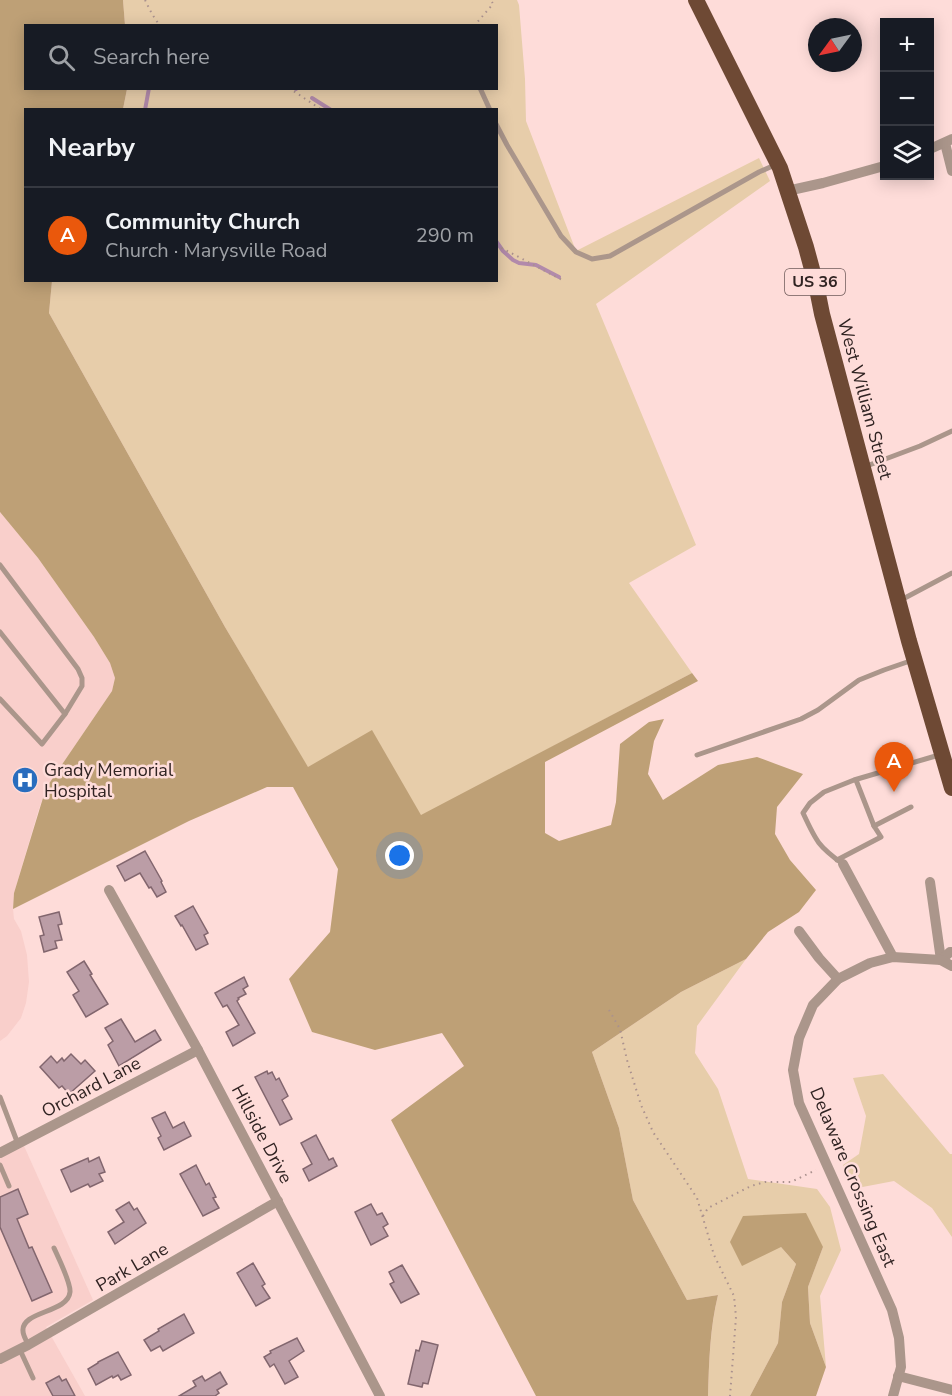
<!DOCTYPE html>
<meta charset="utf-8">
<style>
:root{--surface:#171b24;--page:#242831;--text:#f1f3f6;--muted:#9ea1a6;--line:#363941;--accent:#ea580c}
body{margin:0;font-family:"Nunito Sans",sans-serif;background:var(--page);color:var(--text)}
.controls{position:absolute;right:18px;top:18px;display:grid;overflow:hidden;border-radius:0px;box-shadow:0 3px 15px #0003}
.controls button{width:54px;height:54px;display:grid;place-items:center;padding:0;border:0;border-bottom:2px solid var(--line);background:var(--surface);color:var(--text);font:30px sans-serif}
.compass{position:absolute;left:808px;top:18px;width:54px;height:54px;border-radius:50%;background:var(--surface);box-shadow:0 3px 15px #0003;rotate:237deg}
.you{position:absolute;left:400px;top:856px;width:21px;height:21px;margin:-15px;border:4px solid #fff;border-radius:50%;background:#1a73e8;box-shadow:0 0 0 9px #1a73e833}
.badge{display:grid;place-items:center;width:39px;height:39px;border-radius:50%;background:var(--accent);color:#fff;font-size:20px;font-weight:700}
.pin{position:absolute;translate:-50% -50px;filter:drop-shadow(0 2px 3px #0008)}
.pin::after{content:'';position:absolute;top:32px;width:21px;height:18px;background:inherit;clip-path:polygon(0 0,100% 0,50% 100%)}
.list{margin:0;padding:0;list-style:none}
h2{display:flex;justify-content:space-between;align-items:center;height:78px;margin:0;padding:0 24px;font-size:26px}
h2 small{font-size:20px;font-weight:400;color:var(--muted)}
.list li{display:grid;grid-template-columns:39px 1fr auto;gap:18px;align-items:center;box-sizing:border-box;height:96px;padding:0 24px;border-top:2px solid var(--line)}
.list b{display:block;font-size:22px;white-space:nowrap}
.list p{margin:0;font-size:20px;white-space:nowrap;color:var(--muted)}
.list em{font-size:20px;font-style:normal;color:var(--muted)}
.icon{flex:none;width:33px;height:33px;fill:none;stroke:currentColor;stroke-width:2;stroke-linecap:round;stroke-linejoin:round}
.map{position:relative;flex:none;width:952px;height:1396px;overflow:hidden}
.search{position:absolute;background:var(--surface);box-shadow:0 3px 15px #0003;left:24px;top:24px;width:474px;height:66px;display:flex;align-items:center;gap:15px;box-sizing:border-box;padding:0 21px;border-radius:0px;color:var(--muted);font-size:22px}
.panel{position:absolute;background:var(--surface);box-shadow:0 3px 15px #0003;left:24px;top:108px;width:474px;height:174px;border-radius:0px}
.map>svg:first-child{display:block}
.built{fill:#f9cfcb}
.green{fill:#e7cdaa}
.forest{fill:#bea076}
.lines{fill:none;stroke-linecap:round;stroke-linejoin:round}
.stream{stroke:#b28aab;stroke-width:4}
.building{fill:#bb9da6;stroke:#82666e;stroke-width:1.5}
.path{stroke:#aa918e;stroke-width:2;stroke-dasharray:1.5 4.5;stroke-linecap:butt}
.service{stroke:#ab968b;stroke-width:5}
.minor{stroke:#ab968b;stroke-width:10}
.trunk{stroke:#6e4934;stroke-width:16}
.labels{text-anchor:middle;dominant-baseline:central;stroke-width:5;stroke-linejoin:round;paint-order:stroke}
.shield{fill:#fedcd9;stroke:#6e5a59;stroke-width:1.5}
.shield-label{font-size:16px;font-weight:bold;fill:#302322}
.street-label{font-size:18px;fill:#302322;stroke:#fedcd9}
.poi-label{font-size:18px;fill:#302322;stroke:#fedcd9;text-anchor:start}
</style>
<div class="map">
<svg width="952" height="1396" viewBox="0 0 952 1396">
<rect width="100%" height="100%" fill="#fedcd9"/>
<g class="built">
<polygon points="0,512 38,558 94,637 110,663 115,678 112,691 46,788 38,812 14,893 13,909 14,919 21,931 27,955 29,982 26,1003 21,1018 7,1036 0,1041"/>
<polygon points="20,1137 93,1300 46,1327 85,1396 0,1396 0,1147"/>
</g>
<g class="green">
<polygon points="123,0 517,0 519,5 525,79 526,121 576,251 759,158 770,181 596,304 696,545 629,583 692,673 421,816 372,731 308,768 225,627 49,313 52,281 496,280 496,110 123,109 127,89 496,88 496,26 125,25"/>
<path d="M746 959 697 1026 695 1053 718 1089 748 1179 817 1189 830 1207 841 1250 820 1296 826 1367 810 1323 808 1287 823 1247H781L796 1264 782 1302 778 1343 750 1396H708C709 1363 710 1328 718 1295L687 1300 633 1200 619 1128 592 1052 681 992Z"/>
<polygon points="883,1074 950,1154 952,1154 952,1237 932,1208 894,1181 852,1189 843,1165 859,1154 866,1116 853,1078"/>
</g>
<g class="forest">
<path d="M0 0H123L125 25 26 26V88L127 89 123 109 26 110V280L52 281 49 313 225 627 308 767 372 730 421 815 692 673 698 681 545 762V833L559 841 611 825 616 802 620 744 649 722 664 719 654 741 648 774 663 800 718 765 757 757 803 774 777 807 775 834 790 860 816 890 799 912 768 932 746 959 681 992 592 1052 619 1128 633 1200 687 1300 718 1295C710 1327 709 1362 708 1396H536L391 1120 464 1066 442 1033 375 1050 312 1032 289 979 330 932 338 869 293 787H267L189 821 13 909 14 893 46 788 112 691 115 678 110 663 94 637 38 558 0 512Z"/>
<polygon points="806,1213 823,1247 808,1287 810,1323 826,1367 816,1396 750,1396 778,1343 782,1302 796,1264 781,1247 742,1266 730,1242 743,1216"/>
</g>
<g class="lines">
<g class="stream">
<polyline points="295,88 296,89"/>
<polyline points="312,98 331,110"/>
<polyline points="145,110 149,88"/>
<polyline points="496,241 503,251 513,260 519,263 536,265 559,277"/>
</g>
</g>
<g class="building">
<polygon points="145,851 162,881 161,882 166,892 157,897 151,887 149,888 140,873 125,881 117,866"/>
<polygon points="193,906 208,933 204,935 208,944 196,950 182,925 181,926 175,916"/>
<polygon points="59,912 62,924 58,925 62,940 55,941 57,948 44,952 40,936 44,935 39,917"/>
<polygon points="84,961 92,974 90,975 108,1004 86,1017 73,995 79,991 67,972"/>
<polygon points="244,977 248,986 243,989 246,994 238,998 239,999 237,1001 255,1033 233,1046 226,1032 239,1025 227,1005 223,1007 215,993"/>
<polygon points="121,1019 135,1042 155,1030 161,1040 119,1066 108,1045 113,1041 105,1028"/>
<polygon points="71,1054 81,1064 85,1060 95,1071 69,1094 62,1086 59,1088 40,1067 51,1056 57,1063 62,1058 64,1061"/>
<polygon points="267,1071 268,1074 272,1072 276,1080 279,1078 288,1096 282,1100 292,1119 280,1125 255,1077"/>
<polygon points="165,1112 173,1128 184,1122 191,1136 164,1150 158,1138 161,1136 152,1118"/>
<polygon points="316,1135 329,1160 333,1158 337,1166 309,1181 303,1169 312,1164 301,1143"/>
<polygon points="99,1157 105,1172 99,1174 103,1181 90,1187 88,1184 71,1192 61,1170 88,1158 89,1162"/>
<polygon points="196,1165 206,1185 209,1183 216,1197 213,1198 219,1208 203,1216 180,1174"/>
<polygon points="18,1189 28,1214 17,1219 29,1248 32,1247 52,1292 32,1301 0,1227 0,1197"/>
<polygon points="129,1202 134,1210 137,1208 146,1223 115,1244 108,1232 124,1222 116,1210"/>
<polygon points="371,1204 377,1215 382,1213 388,1224 383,1227 388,1236 371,1245 355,1212"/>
<polygon points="253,1263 265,1284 262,1286 270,1298 256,1306 237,1273"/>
<polygon points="402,1265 419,1294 401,1303 390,1284 394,1282 389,1272"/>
<polygon points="184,1314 194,1333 163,1351 160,1346 151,1351 144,1340 159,1331 158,1329"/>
<polygon points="297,1338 304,1351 289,1361 298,1377 285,1384 274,1364 270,1367 264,1357 271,1353 270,1351"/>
<polygon points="422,1341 438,1345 428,1384 423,1383 422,1387 408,1384 416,1350 419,1351"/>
<polygon points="118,1352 131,1375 121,1380 118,1375 113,1378 112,1376 96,1385 88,1369 98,1363 98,1362"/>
<polygon points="220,1372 227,1384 217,1390 219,1393 215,1396 179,1396 196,1386 193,1381 202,1376 205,1381"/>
<polygon points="59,1376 62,1381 66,1379 75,1396 53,1396 46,1383"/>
</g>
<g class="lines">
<g class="path">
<polyline points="145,0 152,14 160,26"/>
<polyline points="474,26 493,4 492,2"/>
<polyline points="289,88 322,110"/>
<polyline points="496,245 564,281"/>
<polyline points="609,1010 620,1029 627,1060 641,1105 653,1132 697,1198 714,1255 734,1296 736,1317 730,1396"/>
<polyline points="703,1216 708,1208 751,1186 765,1182 791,1182 816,1170"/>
</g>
<g class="service">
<polyline points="480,88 490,110"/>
<polyline points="496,124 507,145 561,236 576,252 592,259 610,256 759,172 777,164"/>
<polyline points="864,467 920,446 952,431"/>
<polyline points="0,565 78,669 82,678 82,686 65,714"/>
<polyline points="901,600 952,573"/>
<polyline points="0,632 65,714 42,744 0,699"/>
<polyline points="697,755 801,719 818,710 859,680 884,670 913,660"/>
<polyline points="856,780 874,826"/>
<polyline points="837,860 881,837 874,826 911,807"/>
<path d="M843 864C818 846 816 841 803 813L810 803 824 792 854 780 939 755"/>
<polyline points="0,1097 18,1144"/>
<polyline points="0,1165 9,1186"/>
<path d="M28 1345C27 1341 23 1336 23 1331 21 1311 68 1313 70 1292 71 1283 58 1257 54 1248"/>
<polyline points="20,1350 33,1378"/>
</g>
<g class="minor">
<polyline points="945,143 952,171"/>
<polyline points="930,149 952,139"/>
<polyline points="787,191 823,183 884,166"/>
<polyline points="843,864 893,957"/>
<polyline points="930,882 941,960"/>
<polyline points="109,890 198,1050 380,1396"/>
<polyline points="799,931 819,958 838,979"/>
<polyline points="941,960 950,952 952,952"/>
<polyline points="0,1153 198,1050"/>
<polyline points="0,1359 28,1345 278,1201"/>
<polyline points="898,1376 952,1390"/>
<polyline points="893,1396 901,1367 899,1338 892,1310 799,1103 793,1070 799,1038 813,1005 838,979 870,963 893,957 941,960 952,966"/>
</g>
<polyline class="trunk" points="696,0 780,168 806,247 816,284 822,314 909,641 952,788"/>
</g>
<defs>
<symbol id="hospital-disc" viewBox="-11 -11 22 22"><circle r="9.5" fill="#296dbe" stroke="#fedcd9"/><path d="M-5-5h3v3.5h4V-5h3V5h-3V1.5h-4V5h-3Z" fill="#fff"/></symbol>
</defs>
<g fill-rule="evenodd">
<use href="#hospital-disc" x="10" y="765" width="30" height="30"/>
</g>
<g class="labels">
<rect class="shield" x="785" y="269" width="60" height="26" rx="4.5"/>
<g class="shield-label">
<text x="815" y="282">US 36</text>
</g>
<g class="street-label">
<text transform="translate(865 399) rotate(75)">West William Street</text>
<text transform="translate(91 1087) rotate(-28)">Orchard Lane</text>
<text transform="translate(262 1134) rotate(62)">Hillside Drive</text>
<text transform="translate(853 1177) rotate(67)">Delaware Crossing East</text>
<text transform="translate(132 1267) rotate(-30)">Park Lane</text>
</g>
<g class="poi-label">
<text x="44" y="770">Grady Memorial<tspan x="44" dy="21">Hospital</tspan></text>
</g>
</g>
</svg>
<div class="controls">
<button>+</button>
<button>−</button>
<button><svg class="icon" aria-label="layers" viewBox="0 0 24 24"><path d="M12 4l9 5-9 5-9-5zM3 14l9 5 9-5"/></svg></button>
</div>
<svg class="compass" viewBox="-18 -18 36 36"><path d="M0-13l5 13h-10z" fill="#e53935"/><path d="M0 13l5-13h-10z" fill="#9ea1a6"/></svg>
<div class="you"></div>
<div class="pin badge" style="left:894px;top:792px">A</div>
<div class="search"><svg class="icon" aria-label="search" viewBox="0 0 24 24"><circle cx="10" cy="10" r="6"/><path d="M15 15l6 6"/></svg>Search here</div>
<section class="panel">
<h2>Nearby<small></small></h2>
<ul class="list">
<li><span class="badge">A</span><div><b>Community Church</b><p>Church · Marysville Road</p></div><em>290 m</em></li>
</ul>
</section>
</div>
